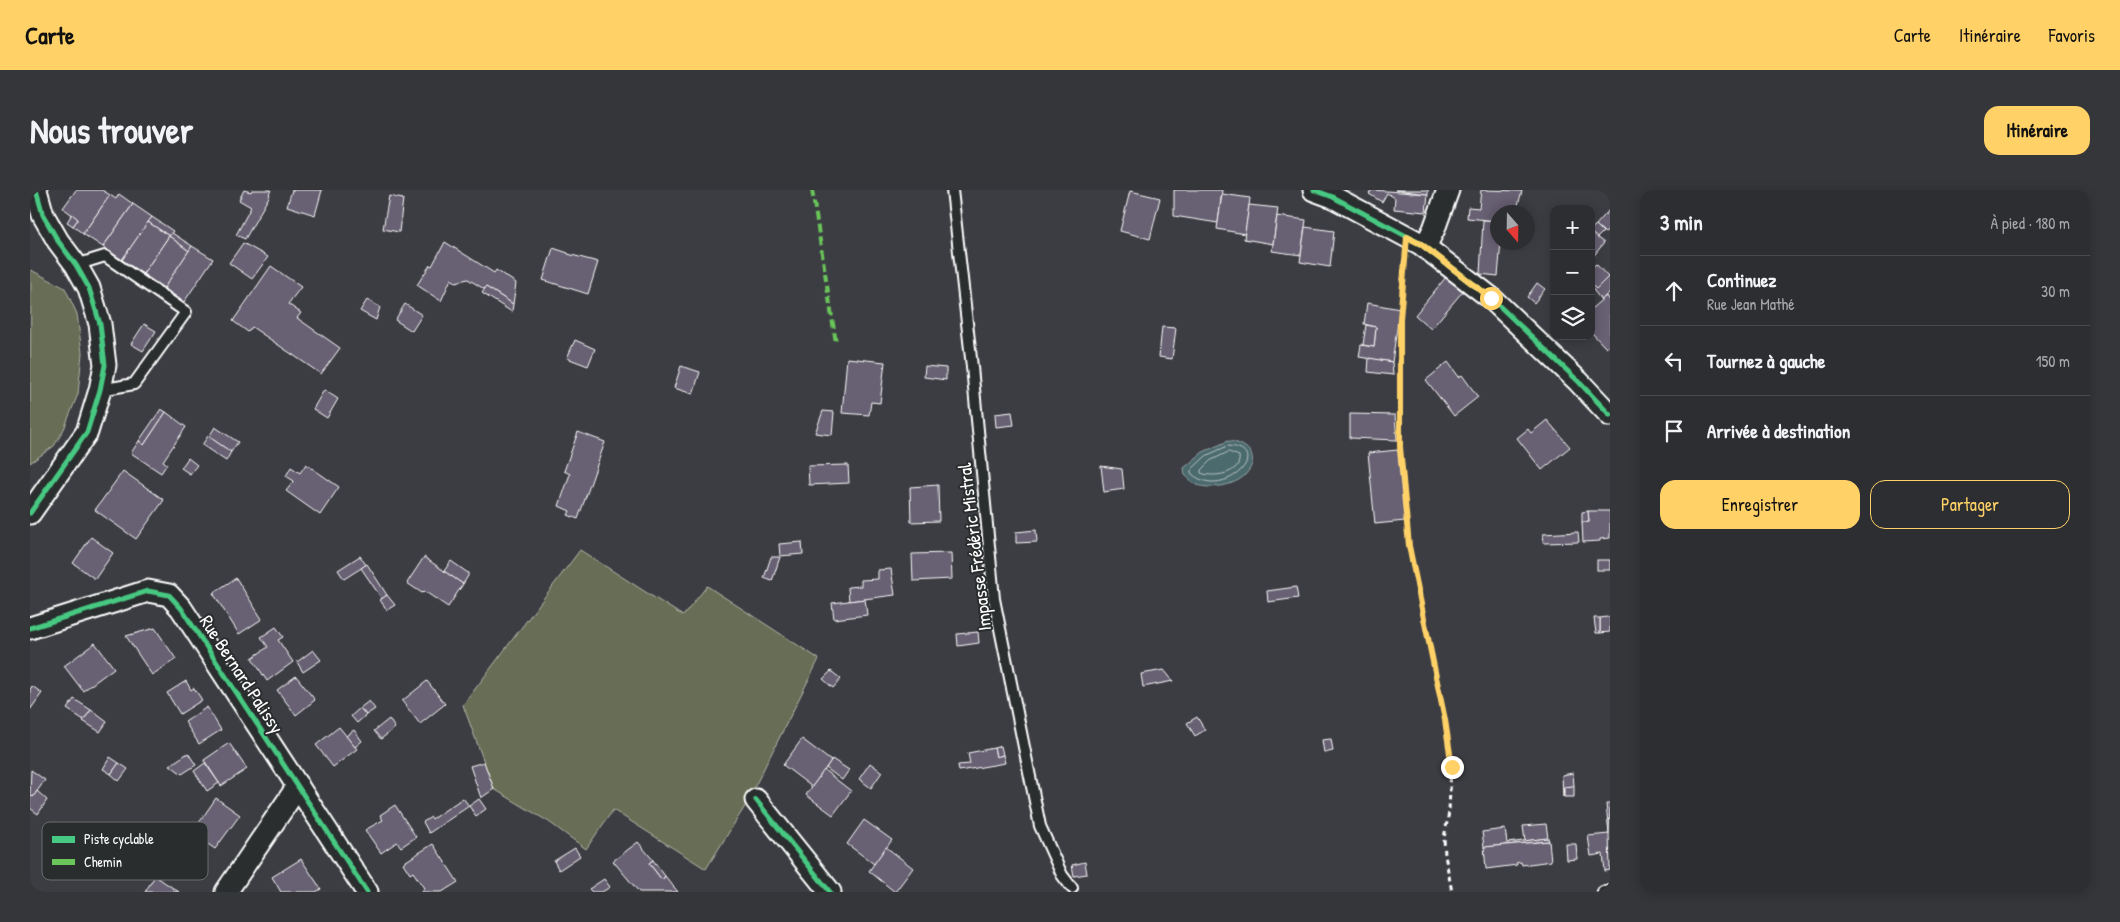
<!DOCTYPE html>
<html lang="fr">
<meta charset="utf-8">
<style>
:root{--surface:#2d2e32;--page:#35363a;--text:#f1f3f6;--muted:#a7a8ac;--line:#484a4d;--accent:#ffd166}
body{margin:0;font-family:"Patrick Hand",sans-serif;background:var(--page);color:var(--text)}
.controls{position:absolute;right:15px;top:15px;display:grid;overflow:hidden;border-radius:10px;box-shadow:0 2px 12px #0003}
.controls button{width:45px;height:45px;display:grid;place-items:center;padding:0;border:0;border-bottom:1px solid var(--line);background:var(--surface);color:var(--text);font:25px sans-serif}
.compass{position:absolute;left:1460px;top:15px;width:45px;height:45px;border-radius:50%;background:var(--surface);box-shadow:0 2px 12px #0003;rotate:160deg}
.stop{position:absolute;width:15px;height:15px;margin:-11px;border:4px solid #ffd166;border-radius:50%;background:#fff}
.stop.end{background:#ffd166;border-color:#fff;box-shadow:0 1px 5px #0008}
.list{margin:0;padding:0;list-style:none}
h2{display:flex;justify-content:space-between;align-items:center;height:65px;margin:0;padding:0 20px;font-size:21px}
h2 small{font-size:16px;font-weight:400;color:var(--muted)}
.list li{display:grid;grid-template-columns:32px 1fr auto;gap:15px;align-items:center;box-sizing:border-box;height:70px;padding:0 20px;border-top:1px solid var(--line)}
.list b{display:block;font-size:19px;white-space:nowrap}
.list p{margin:0;font-size:16px;white-space:nowrap;color:var(--muted)}
.list em{font-size:16px;font-style:normal;color:var(--muted)}
.actions{display:flex;gap:10px;padding:15px 20px}
.actions a{flex:1;padding:11px 0;border:1px solid var(--accent);border-radius:15px;text-align:center;font-size:18px;color:var(--accent)}
.actions .main{background:var(--accent);color:#111}
.icon{flex:none;width:28px;height:28px;fill:none;stroke:currentColor;stroke-width:2;stroke-linecap:round;stroke-linejoin:round}
.map{position:relative;flex:none;width:1580px;height:702px;overflow:hidden;border-radius:15px}
header{display:flex;align-items:center;gap:30px;box-sizing:border-box;height:70px;padding:0 25px;background:var(--accent);color:#111}
header strong{font-size:24px}
nav{display:flex;gap:28px;margin-inline-start:auto;font-size:18px}
.intro{display:flex;align-items:center;justify-content:space-between;box-sizing:border-box;height:120px;padding:0 30px}
h1{margin:0;font-size:35px}
.button{padding:12px 22px;border-radius:15px;background:var(--accent);color:#111;font-size:18px;font-weight:700}
main{display:flex;gap:30px;padding:0 30px}
aside{flex:1;background:var(--surface);border-radius:15px;box-shadow:0 2px 12px #0003}
.map>svg:first-child{display:block}
.green{fill:#676e54;stroke:#b3b6aa}
.water{fill:#4c6a6d;stroke:#94a6a7}
.lines{fill:none;stroke-linecap:round;stroke-linejoin:round}
.shore{stroke:#b7c3c5;stroke-width:1}
.building{fill:#676173;stroke:#fff}
.service-casing{stroke:#fff;stroke-width:14}
.minor-casing{stroke:#fff;stroke-width:25}
.path{stroke:#fff;stroke-width:3;stroke-dasharray:5 4;stroke-linecap:butt}
.service{stroke:#2a2d2e;stroke-width:10}
.minor{stroke:#2a2d2e;stroke-width:21}
.quiet{stroke:#6ac65a;stroke-width:4;stroke-dasharray:8 4;stroke-linecap:butt}
.cycleway-casing{stroke:#2a2d2e;stroke-width:8}
.cycleway{stroke:#46c982;stroke-width:5}
.route{stroke:#ffd166;stroke-width:6}
.labels{text-anchor:middle;dominant-baseline:central;stroke-width:4;stroke-linejoin:round;paint-order:stroke}
.street-label{font-size:19px;fill:#fff;stroke:#2a2d2e}
.key{fill:#2a2d2e;stroke:#6a6c6d;stroke-width:1}
.key-label{font-size:14px;fill:#fff}
</style>
<header>
<strong>Carte</strong>
<nav><a>Carte</a><a>Itinéraire</a><a>Favoris</a></nav>
</header>
<div class="intro"><h1>Nous trouver</h1><a class="button">Itinéraire</a></div>
<main>
<div class="map">
<svg width="1580" height="702" viewBox="0 0 1580 702">
<rect width="100%" height="100%" fill="#3c3d43"/>
<filter id="ink" filterUnits="userSpaceOnUse"><feTurbulence type="fractalNoise" baseFrequency=".02" numOctaves="2"/><feDisplacementMap in="SourceGraphic" scale="10" xChannelSelector="R" yChannelSelector="G"/><feConvolveMatrix kernelMatrix="1 2 1 2 8 2 1 2 1" color-interpolation-filters="sRGB"/></filter>
<g filter="url(#ink)">
<g class="green">
<polygon points="1,80 35,98 47,124 52,163 48,204 34,239 24,256 0,273"/>
<polygon points="550,360 653,426 677,396 789,469 714,618 676,679 583,620 556,659 519,632 464,599 433,515"/>
</g>
<path class="water" d="M1198 251C1217 253 1232 267 1215 285 1206 295 1181 300 1167 295 1163 293 1158 288 1155 285L1154 278 1173 262Z"/>
<g class="lines">
<g class="shore">
<path d="M1198 256C1246 259 1192 313 1161 283V280L1176 266Z"/>
<path d="M1199 262 1209 266C1212 284 1183 288 1171 283V280L1180 271Z"/>
</g>
</g>
<g class="building">
<polygon points="46,0 72,0 80,5 53,44 43,36 48,29 33,18"/>
<polygon points="214,0 221,2 222,0 241,0 239,4 240,5 215,49 206,45 221,17 209,10"/>
<polygon points="262,0 292,0 285,25 257,16"/>
<polygon points="1144,0 1192,0 1188,33 1144,26"/>
<polygon points="1342,0 1398,4 1396,22 1364,19 1365,8 1357,3 1352,12 1339,4"/>
<polygon points="1365,0 1398,0 1398,4"/>
<polygon points="1451,0 1492,1 1486,22 1468,22 1468,31 1437,28 1438,17 1449,18"/>
<polygon points="1100,1 1130,8 1120,49 1090,41"/>
<polygon points="89,4 103,14 73,57 53,44 80,5 86,9"/>
<polygon points="1192,4 1220,8 1215,44 1187,39"/>
<polygon points="359,6 373,9 369,42 353,39"/>
<polygon points="103,14 122,27 92,70 73,57"/>
<polygon points="1219,15 1248,18 1243,54 1214,49"/>
<polygon points="1580,19 1580,39 1575,43 1566,35"/>
<polygon points="42,24 48,29 43,36 37,32"/>
<polygon points="1247,26 1276,30 1271,65 1242,61"/>
<polygon points="122,27 143,41 139,46 118,32"/>
<polygon points="1453,30 1468,31 1468,52 1471,52 1468,86 1450,84"/>
<polygon points="118,32 139,46 113,84 92,70"/>
<polygon points="1566,35 1573,42 1567,48 1561,43 1561,39"/>
<polygon points="1275,37 1304,41 1300,77 1270,72"/>
<polygon points="142,43 162,56 159,61 139,46"/>
<polygon points="1561,43 1574,53 1561,69"/>
<polygon points="139,46 159,61 134,98 113,84"/>
<polygon points="415,52 464,83 466,80 486,93 483,114 456,97 454,99 438,89 426,92 421,89 411,111 387,95 400,75 402,76"/>
<polygon points="213,53 238,67 222,89 199,73"/>
<polygon points="162,56 183,69 154,112 134,98"/>
<polygon points="523,58 538,63 538,64 568,72 558,104 513,90"/>
<polygon points="1566,74 1578,87 1566,99 1563,96 1561,97 1561,78"/>
<polygon points="241,76 271,97 258,114 271,123 267,128 310,158 291,184 222,137 218,142 203,131"/>
<polygon points="1416,87 1433,101 1401,139 1385,125"/>
<polygon points="1578,87 1580,89 1580,102 1571,110 1561,97 1563,96 1566,99"/>
<polygon points="1507,93 1515,99 1504,113 1497,107"/>
<polygon points="456,97 483,114 482,122 452,103"/>
<polygon points="1576,106 1580,112 1580,155 1576,158 1561,142 1561,119"/>
<polygon points="337,110 350,117 346,130 330,121"/>
<polygon points="1337,113 1370,119 1362,172 1329,167 1331,155 1344,157 1346,137 1334,134"/>
<polygon points="375,114 392,125 382,141 365,130"/>
<polygon points="114,134 126,141 113,161 101,154"/>
<polygon points="1336,135 1346,137 1344,157 1333,155"/>
<polygon points="1132,137 1146,138 1142,169 1129,167"/>
<polygon points="545,150 565,159 558,176 537,168"/>
<polygon points="817,168 855,172 850,213 841,212 839,225 812,223"/>
<polygon points="1339,168 1362,172 1363,185 1338,182"/>
<polygon points="1418,172 1429,187 1432,185 1448,207 1424,226 1396,190"/>
<polygon points="651,176 670,182 663,204 644,198"/>
<polygon points="895,176 916,178 916,190 894,187"/>
<polygon points="294,200 308,209 297,228 283,219"/>
<polygon points="131,219 136,222 114,255 109,251"/>
<polygon points="793,221 804,222 802,245 785,243"/>
<polygon points="136,222 156,237 133,271 137,274 131,283 101,263 109,251 114,255"/>
<polygon points="982,222 984,235 966,237 965,224"/>
<polygon points="1320,224 1365,225 1367,250 1320,248"/>
<polygon points="1517,230 1540,257 1512,280 1487,248 1498,239 1501,243"/>
<polygon points="185,237 208,252 201,262 179,247"/>
<polygon points="548,242 575,252 548,329 538,325 540,321 529,316 540,284 534,281"/>
<polygon points="178,246 201,262 196,271 172,255"/>
<polygon points="1368,260 1375,331 1345,334 1338,263"/>
<polygon points="158,268 167,275 160,284 151,278"/>
<polygon points="276,274 309,297 290,325 256,301 264,291 256,286 261,277 270,283"/>
<polygon points="818,275 819,293 779,295 778,276"/>
<polygon points="1071,276 1092,279 1094,299 1074,302"/>
<polygon points="93,281 134,310 106,349 65,320"/>
<polygon points="908,295 909,331 881,332 880,297"/>
<polygon points="1558,321 1580,321 1580,348 1570,349 1570,351 1553,352 1552,332 1559,332"/>
<polygon points="1558,321 1559,332 1552,332 1552,322"/>
<polygon points="1006,340 1007,352 986,353 986,342"/>
<polygon points="1548,342 1549,352 1514,353 1513,344"/>
<polygon points="61,347 83,363 65,389 43,373"/>
<polygon points="772,352 773,364 750,366 749,354"/>
<polygon points="921,363 922,389 883,391 882,364"/>
<polygon points="330,366 336,375 314,389 308,380"/>
<polygon points="394,367 433,394 418,417 394,401 392,403 377,393"/>
<polygon points="741,367 750,367 742,391 734,388"/>
<rect x="1567" y="370" width="13" height="10"/>
<polygon points="421,371 438,383 438,386 433,394 414,381"/>
<polygon points="337,374 357,405 352,409 331,378"/>
<polygon points="861,379 865,405 819,411 818,397 831,396 831,390 848,389 848,380"/>
<polygon points="206,388 232,429 209,444 183,403"/>
<polygon points="1266,397 1268,408 1238,412 1237,401"/>
<polygon points="357,405 365,415 357,420 350,410"/>
<polygon points="835,409 837,425 804,429 802,413"/>
<polygon points="1577,427 1580,427 1580,442 1570,443 1570,428"/>
<polygon points="1564,428 1570,428 1570,443 1566,443"/>
<polygon points="246,437 253,447 248,450 263,472 237,491 222,468 238,457 231,447"/>
<polygon points="125,438 146,469 122,485 96,446"/>
<polygon points="948,442 949,453 928,456 927,444"/>
<polygon points="65,453 84,478 53,501 34,476"/>
<polygon points="283,460 291,470 273,482 267,472"/>
<polygon points="1134,480 1143,491 1113,497 1111,484"/>
<polygon points="801,481 811,489 803,498 793,489"/>
<polygon points="266,486 285,510 266,525 247,500"/>
<polygon points="156,491 161,500 164,498 172,510 150,524 137,503"/>
<polygon points="397,491 415,514 390,534 372,511"/>
<polygon points="2,496 12,503 0,520 0,500"/>
<polygon points="44,509 61,520 54,530 37,519"/>
<polygon points="339,511 345,519 336,525 330,518"/>
<polygon points="177,517 191,540 169,554 155,532"/>
<polygon points="330,518 336,525 327,533 321,526"/>
<polygon points="61,520 77,532 70,542 53,531"/>
<polygon points="1167,527 1175,540 1165,546 1157,533"/>
<polygon points="359,529 365,538 351,549 344,541"/>
<polygon points="309,537 327,559 303,577 286,555"/>
<polygon points="324,540 332,551 325,557 316,546"/>
<polygon points="772,549 801,571 782,597 753,575"/>
<polygon points="1301,549 1303,561 1294,563 1292,550"/>
<polygon points="199,553 217,579 191,596 174,570"/>
<polygon points="971,556 973,565 966,567 964,558"/>
<polygon points="964,558 966,567 973,565 975,573 929,581 928,575 940,574 938,563"/>
<polygon points="158,563 166,575 152,584 140,575"/>
<polygon points="80,567 89,573 81,584 73,579"/>
<polygon points="802,569 819,580 812,590 796,578"/>
<polygon points="454,572 464,599 451,608 440,576"/>
<polygon points="89,573 98,579 89,591 81,584"/>
<polygon points="175,573 189,593 177,601 164,581"/>
<polygon points="840,573 852,582 841,598 829,589"/>
<polygon points="1,580 15,590 3,607 0,604"/>
<polygon points="794,580 821,601 803,625 776,605"/>
<polygon points="1543,583 1544,596 1534,597 1533,607 1532,585"/>
<polygon points="1544,596 1544,607 1534,607 1534,597"/>
<polygon points="7,601 17,610 8,624 0,618 0,604 3,607"/>
<polygon points="186,608 210,625 185,659 162,643"/>
<polygon points="433,608 439,616 399,643 393,632 401,627 402,629"/>
<polygon points="449,609 456,619 446,626 439,616"/>
<polygon points="1576,614 1580,614 1579,644"/>
<polygon points="365,615 386,647 371,657 367,652 351,663 335,640 353,630 350,625"/>
<polygon points="834,630 862,650 844,674 817,654"/>
<polygon points="1516,634 1518,648 1495,651 1493,636"/>
<polygon points="1475,639 1477,653 1518,648 1519,651 1454,657 1452,642"/>
<polygon points="1579,644 1580,680 1575,681 1573,664 1561,666 1558,646"/>
<polygon points="1519,651 1521,671 1492,675 1491,672 1486,673 1487,675 1456,679 1454,657"/>
<polygon points="608,652 623,670 619,673 632,690 635,686 648,702 609,702 583,671"/>
<polygon points="403,654 428,692 412,702 392,702 394,698 383,682 380,684 373,673"/>
<polygon points="1536,654 1546,654 1547,669 1537,670"/>
<polygon points="856,657 883,678 865,702 839,681"/>
<polygon points="545,658 550,666 529,680 524,671"/>
<polygon points="271,669 291,699 286,702 251,702 242,687"/>
<polygon points="623,670 635,686 632,690 619,673"/>
<polygon points="1055,672 1057,684 1044,686 1042,675"/>
<polygon points="125,686 149,702 115,702"/>
<polygon points="574,689 580,697 572,702 562,702 559,699"/>
</g>
<g class="lines">
<defs>
<g id="service">
<polyline points="922,0 942,177 964,409 1010,636 1032,685 1042,698"/>
<polyline points="46,75 75,66 156,122 104,194 70,200"/>
<polyline points="1573,702 1580,701"/>
</g>
<g id="minor">
<polyline points="1284,0 1303,7 1391,54 1461,108 1548,191 1580,225"/>
<polyline points="1395,57 1404,39 1418,0"/>
<polyline points="0,323 57,242 70,200 75,175 70,134 59,98 46,75 28,51 13,25 6,0"/>
<polyline points="0,438 118,401 139,405 151,418 337,702"/>
<polyline points="726,610 800,702"/>
<polyline points="196,702 268,596"/>
</g>
</defs>
<use href="#service" class="service-casing"/>
<use href="#minor" class="minor-casing"/>
<polyline class="path" points="1374,70 1370,129 1370,257 1379,356 1415,530 1421,577 1419,622 1414,648 1415,665 1422,702"/>
<use href="#service" class="service"/>
<use href="#minor" class="minor"/>
<polyline class="quiet" points="782,0 806,153"/>
<defs>
<g id="cycleway">
<polyline points="1284,0 1303,7 1391,54 1461,108 1548,191 1580,225"/>
<polyline points="0,323 57,242 70,200 75,175 70,134 59,98 46,75 28,51 13,25 6,0"/>
<polyline points="0,438 118,401 139,405 151,418 337,702"/>
<polyline points="726,610 800,702"/>
</g>
</defs>
<use href="#cycleway" class="cycleway-casing"/>
<use href="#cycleway" class="cycleway"/>
</g>
</g>
<g class="lines" filter="url(#ink)">
<polyline class="route" points="1422,577 1415,530 1379,356 1370,257 1370,129 1377,47 1391,54 1461,108"/>
</g>
<g class="labels">
<g class="street-label">
<text transform="translate(944 357) rotate(-97)">Impasse Frédéric Mistral</text>
<text transform="translate(212 484) rotate(57)">Rue Bernard Palissy</text>
</g>
</g>
<rect x="12" y="632" width="166" height="58" rx="8" class="key"/>
<rect x="22" y="646" width="23" height="7" fill="#46c982"/>
<rect x="22" y="669" width="23" height="6" fill="#6ac65a"/>
<g class="key-label">
<text x="54" y="654">Piste cyclable</text>
<text x="54" y="677">Chemin</text>
</g>
</svg>
<div class="controls">
<button>+</button>
<button>−</button>
<button><svg class="icon" aria-label="layers" viewBox="0 0 24 24"><path d="M12 4l9 5-9 5-9-5zM3 14l9 5 9-5"/></svg></button>
</div>
<svg class="compass" viewBox="-18 -18 36 36"><path d="M0-13l5 13h-10z" fill="#e53935"/><path d="M0 13l5-13h-10z" fill="#a7a8ac"/></svg>
<div class="stop" style="left:1461px;top:108px"></div>
<div class="stop end" style="left:1422px;top:577px"></div>
</div>
<aside>
<h2>3 min<small>À pied · 180 m</small></h2>
<ul class="list">
<li><svg class="icon" aria-label="ahead" viewBox="0 0 24 24"><path d="M12 20V5M6 11l6-6 6 6"/></svg><div><b>Continuez</b><p>Rue Jean Mathé</p></div><em>30 m</em></li>
<li><svg class="icon" aria-label="left" viewBox="0 0 24 24"><path d="M17 20v-9H6M10 6l-5 5 5 5"/></svg><div><b>Tournez à gauche</b></div><em>150 m</em></li>
<li><svg class="icon" aria-label="arrive" viewBox="0 0 24 24"><path d="M6 21V4h12l-3 4 3 4H6"/></svg><div><b>Arrivée à destination</b></div></li>
</ul>
<div class="actions"><a class="main">Enregistrer</a><a>Partager</a></div>
</aside>
</main>
